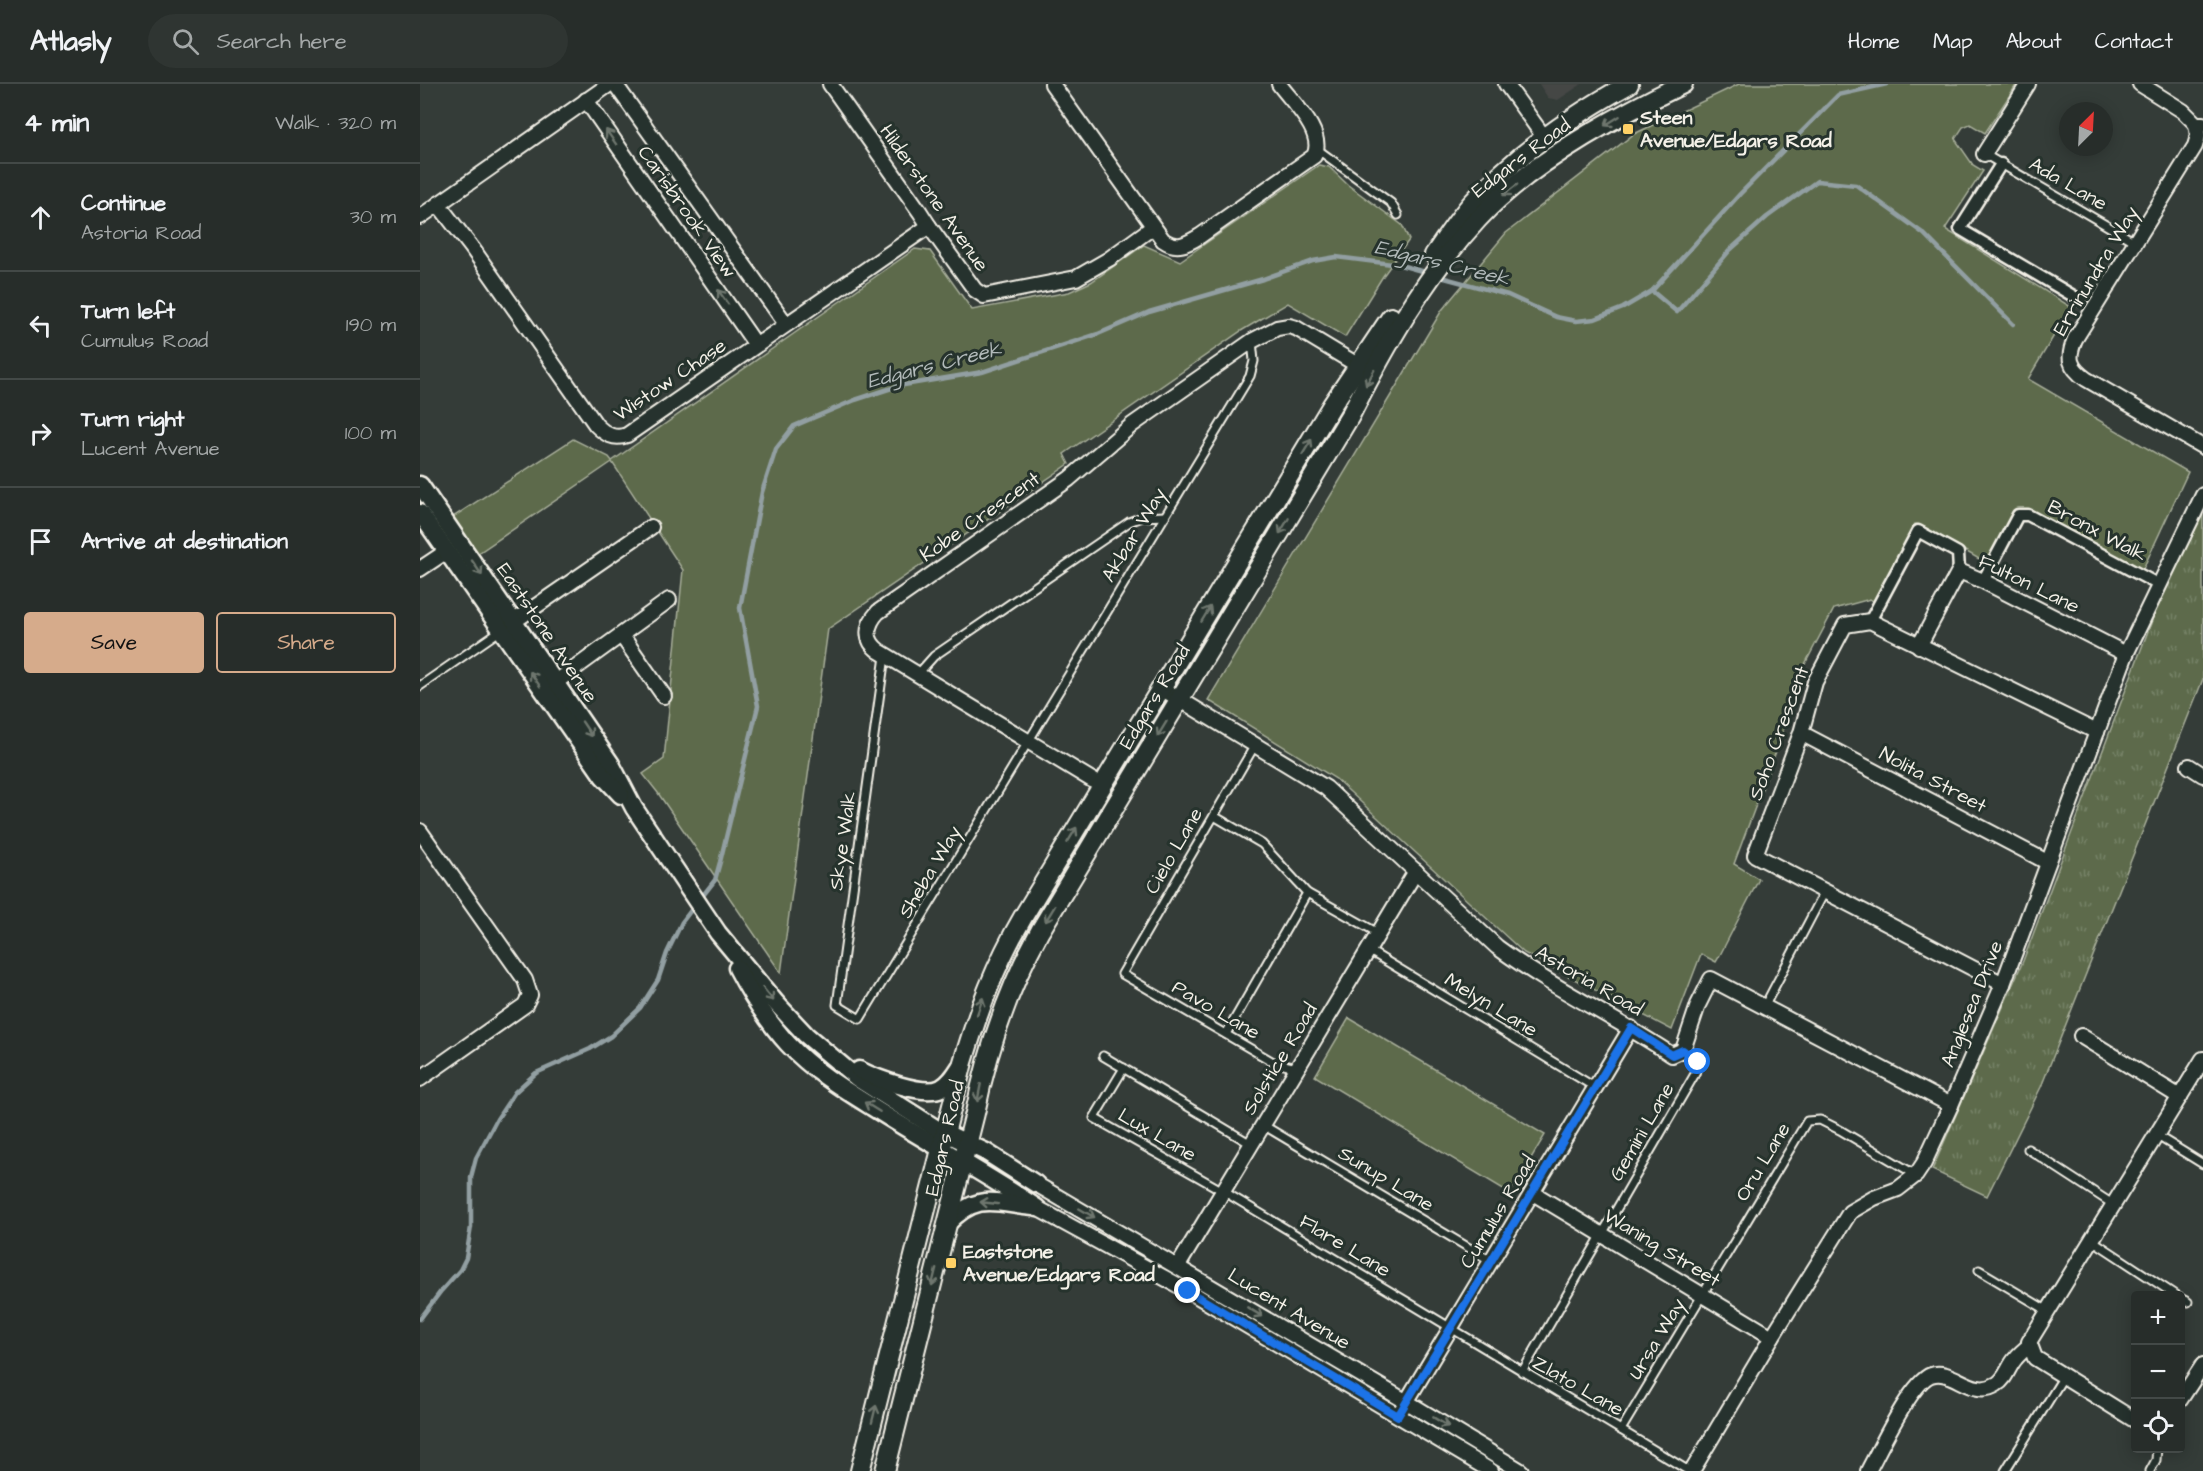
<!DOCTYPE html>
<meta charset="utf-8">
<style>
:root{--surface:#272d2a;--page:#2f3532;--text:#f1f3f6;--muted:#a4a8a8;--line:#434947;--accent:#d6ab8b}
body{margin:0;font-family:"Architects Daughter",sans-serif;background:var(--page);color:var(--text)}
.controls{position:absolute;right:18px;bottom:18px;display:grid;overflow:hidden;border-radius:6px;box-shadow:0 3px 15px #0003}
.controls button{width:54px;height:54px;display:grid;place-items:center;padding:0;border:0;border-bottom:2px solid var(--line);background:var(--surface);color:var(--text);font:30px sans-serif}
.compass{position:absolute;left:1639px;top:18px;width:54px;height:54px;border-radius:50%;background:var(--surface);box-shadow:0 3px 15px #0003;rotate:24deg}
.stop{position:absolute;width:18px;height:18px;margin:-14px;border:4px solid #1a73e8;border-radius:50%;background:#fff}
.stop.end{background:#1a73e8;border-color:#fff;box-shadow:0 2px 6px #0008}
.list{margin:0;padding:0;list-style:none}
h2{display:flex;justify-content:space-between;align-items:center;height:78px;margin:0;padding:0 24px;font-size:26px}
h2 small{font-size:20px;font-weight:400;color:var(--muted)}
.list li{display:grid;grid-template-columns:39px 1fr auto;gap:18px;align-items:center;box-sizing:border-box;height:108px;padding:0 24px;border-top:2px solid var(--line)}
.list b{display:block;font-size:22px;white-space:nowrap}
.list p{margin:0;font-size:20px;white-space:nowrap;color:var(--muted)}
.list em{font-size:20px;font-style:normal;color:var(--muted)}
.actions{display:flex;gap:12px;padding:18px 24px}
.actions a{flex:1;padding:14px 0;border:2px solid var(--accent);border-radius:6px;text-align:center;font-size:21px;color:var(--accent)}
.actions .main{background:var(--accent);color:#111}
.icon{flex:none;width:33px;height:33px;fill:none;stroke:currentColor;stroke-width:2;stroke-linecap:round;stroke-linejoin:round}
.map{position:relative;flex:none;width:1783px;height:1387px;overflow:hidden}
header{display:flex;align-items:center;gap:36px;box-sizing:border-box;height:84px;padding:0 30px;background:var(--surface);border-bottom:2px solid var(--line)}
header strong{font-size:28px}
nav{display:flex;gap:33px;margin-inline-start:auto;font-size:21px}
.search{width:420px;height:54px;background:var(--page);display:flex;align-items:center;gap:15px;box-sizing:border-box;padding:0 21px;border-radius:33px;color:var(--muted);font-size:22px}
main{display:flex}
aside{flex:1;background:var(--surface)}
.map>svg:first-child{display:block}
.built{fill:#444645}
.grass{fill:url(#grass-tufts);stroke:#a8ae9a;stroke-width:1.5}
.green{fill:#5d6b4c;stroke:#a8ae9a;stroke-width:1.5}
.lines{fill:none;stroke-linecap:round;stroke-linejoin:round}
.stream{stroke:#929fa2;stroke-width:4.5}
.service-casing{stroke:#f4f1e8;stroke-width:11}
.pedestrian-casing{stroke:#f4f1e8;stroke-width:15}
.minor-casing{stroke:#f4f1e8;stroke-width:18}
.tertiary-casing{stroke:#f4f1e8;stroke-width:21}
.secondary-casing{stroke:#f4f1e8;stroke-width:22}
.service{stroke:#26332d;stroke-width:7}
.pedestrian{stroke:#26332d;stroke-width:10}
.minor{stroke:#26332d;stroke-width:14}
.tertiary{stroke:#26332d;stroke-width:16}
.secondary{stroke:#26332d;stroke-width:18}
.oneway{stroke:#6e766e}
.route{stroke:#1a73e8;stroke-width:8}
.poi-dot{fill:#ffd166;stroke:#26332d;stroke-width:2}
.labels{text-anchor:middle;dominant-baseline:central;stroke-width:6;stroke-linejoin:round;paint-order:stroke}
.poi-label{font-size:20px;font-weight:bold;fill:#f4f1e8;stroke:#26332d;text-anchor:start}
.street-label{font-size:20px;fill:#f4f1e8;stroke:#26332d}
.water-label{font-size:21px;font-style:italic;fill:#b2baba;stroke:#26332d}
</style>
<header>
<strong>Atlasly</strong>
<div class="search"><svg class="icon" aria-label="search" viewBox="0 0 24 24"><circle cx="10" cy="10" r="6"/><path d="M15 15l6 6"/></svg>Search here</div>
<nav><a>Home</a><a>Map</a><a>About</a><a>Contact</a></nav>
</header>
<main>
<aside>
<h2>4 min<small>Walk · 320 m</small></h2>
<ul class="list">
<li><svg class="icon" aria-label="ahead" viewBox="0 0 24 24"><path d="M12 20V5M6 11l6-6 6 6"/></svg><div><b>Continue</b><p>Astoria Road</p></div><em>30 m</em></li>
<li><svg class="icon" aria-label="left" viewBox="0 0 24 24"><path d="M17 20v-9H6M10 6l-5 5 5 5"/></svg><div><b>Turn left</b><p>Cumulus Road</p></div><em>190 m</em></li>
<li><svg class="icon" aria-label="right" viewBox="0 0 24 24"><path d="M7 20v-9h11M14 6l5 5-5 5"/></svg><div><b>Turn right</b><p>Lucent Avenue</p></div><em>100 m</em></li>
<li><svg class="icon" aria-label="arrive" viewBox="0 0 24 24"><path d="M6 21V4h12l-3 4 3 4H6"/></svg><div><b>Arrive at destination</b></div></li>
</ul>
<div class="actions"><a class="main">Save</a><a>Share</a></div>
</aside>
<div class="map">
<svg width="1783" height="1387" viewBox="0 0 1783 1387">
<defs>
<pattern id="grass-tufts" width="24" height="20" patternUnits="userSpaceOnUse" patternTransform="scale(1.5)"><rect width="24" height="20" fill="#5d6b4c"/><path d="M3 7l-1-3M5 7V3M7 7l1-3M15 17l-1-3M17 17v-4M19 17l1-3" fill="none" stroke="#758166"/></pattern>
</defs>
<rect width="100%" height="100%" fill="#343c38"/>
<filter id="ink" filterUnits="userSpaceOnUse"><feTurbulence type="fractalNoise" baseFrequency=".0167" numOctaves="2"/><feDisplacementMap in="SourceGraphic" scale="12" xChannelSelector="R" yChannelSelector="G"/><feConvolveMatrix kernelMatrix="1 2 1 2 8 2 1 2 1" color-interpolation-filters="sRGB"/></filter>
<g filter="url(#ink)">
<polygon class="built" points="1119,0 1162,0 1138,16 1128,14"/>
<polygon class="grass" points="1783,424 1783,595 1621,1003 1567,1112 1512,1086 1603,877 1747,497"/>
<g class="green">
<polygon points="1319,0 1597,0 1565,49 1550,40 1543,43 1535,55 1553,81 1563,87 1525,145 1651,223 1608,295 1768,388 1722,487 1610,426 1595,426 1566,479 1500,441 1495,440 1453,517 1450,515 1414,525 1384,582 1358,662 1314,780 1339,795 1299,873 1296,878 1281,870 1252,946 1104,869 916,695 788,616 1022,226 1086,149 1214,50"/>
<polygon points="899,81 909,83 928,101 982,141 989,156 963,192 925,253 868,219 821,247 644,370 649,380 408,545 361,889 238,709 223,690 244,675 263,486 192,378 57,470 33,433 153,355 189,373 192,377 495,165 510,167 552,226 649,208 671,198 724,161 760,177"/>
<polygon points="929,934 1125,1051 1090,1109 895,992"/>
</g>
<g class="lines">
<g class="stream">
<polyline points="1017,192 1088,211 1136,233 1156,237 1175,235 1203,224 1232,207 1320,110 1418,11 1467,0"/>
<polyline points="1232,207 1257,228 1310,166 1347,133 1397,97 1436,101 1504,150 1593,240"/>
<polyline points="281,814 295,796 300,778 338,622 320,524 342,408 356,365 374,342 435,316 478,302 562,288 678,250 729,228 843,195 893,177 916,173 980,181 1009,189"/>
<polyline points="0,1235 21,1207 40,1186 46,1174 51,1143 51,1093 56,1074 77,1035 95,1008 116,989 170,965 191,952 220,924 238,896 247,869 262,838 275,821"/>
</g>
<defs>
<g id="service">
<polyline points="897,65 971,119 978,131"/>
<polyline points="1564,70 1715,158"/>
<polyline points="465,572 417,921 440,935 830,292 834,277 832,257"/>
<polyline points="497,591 514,572 709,438 722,433 745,432"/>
<polyline points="0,602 81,546"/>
<polyline points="835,661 702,890 855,979 877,984"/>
<polyline points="794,732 842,760 887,809 958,849"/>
<polyline points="948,866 1176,1004"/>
<polyline points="1344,923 1405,807"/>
<polyline points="806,950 887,809"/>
<polyline points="683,972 831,1060"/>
<polyline points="704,984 674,1034 803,1107 1269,1387"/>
<polyline points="843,1041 1071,1177"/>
<polyline points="1736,1051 1783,1080"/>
<polyline points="1608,1065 1694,1121"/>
<polyline points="1672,1156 1757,1212"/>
<polyline points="1559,1186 1628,1227"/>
<polyline points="1760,1214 1768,1218"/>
<polyline points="1102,1288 1275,990 1278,978 1263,966"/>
<polyline points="1201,1346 1387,1037 1400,1036 1420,1046 1496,1091"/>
<polyline points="1585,1387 1644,1292"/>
<polyline points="1730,1387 1736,1376 1737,1364"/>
</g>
<g id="pedestrian">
<polyline points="1581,80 1540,145 1660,216"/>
<polyline points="1563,497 1598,431 1608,431 1739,501"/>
<polyline points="1450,537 1498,447 1538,469 1539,487"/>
</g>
<g id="minor">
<polyline points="195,0 366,240"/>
<polyline points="410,0 500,128 509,142 555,206 564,212 656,194 689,175 733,143"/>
<path d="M632 0 743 156C757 166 767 160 780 152L894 72C906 49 872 18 859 0"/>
<polyline points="1086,0 1124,53"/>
<polyline points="1720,0 1763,27 1776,40 1783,40"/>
<polyline points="166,16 336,261"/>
<path d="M1776 40 1778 52 1775 62 1655 255C1647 274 1649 283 1666 295L1783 363"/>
<polyline points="1564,70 1608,0"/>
<path d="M18 120 52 164 176 341C185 350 194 356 207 351L509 142"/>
<polyline points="0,133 190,0"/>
<polyline points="0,485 27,467"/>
<polyline points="93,538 231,443"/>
<polyline points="202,552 244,612"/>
<polyline points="1499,562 1539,487 1563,497 1706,570"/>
<polyline points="136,598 249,516"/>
<path d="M741 604 906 704 1077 863C1132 904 1195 933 1252 971L1263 966 1278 921 1291 895 1531 1021"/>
<polyline points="1381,649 1627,778"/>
<polyline points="1769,682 1783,691"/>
<path d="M682 702 459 567C444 556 446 541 458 528L649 395 712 341 832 257 857 244 869 242 876 244 939 282"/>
<polyline points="0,747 105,896 110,911 105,921 0,995"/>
<polyline points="1583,900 1335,771 1381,649 1395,598 1425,541 1450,537 1677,648"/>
<polyline points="1661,952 1760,1013"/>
<polyline points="616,1100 987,1318 1101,1387"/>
<polyline points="1113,1109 1352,1253"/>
<polyline points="617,1124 772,1209 1071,1387"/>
<polyline points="758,1182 996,787"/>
<polyline points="1760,1316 1783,1281"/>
<polyline points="982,1325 1211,944"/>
<polyline points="1716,1337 1615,1274 1609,1258 1783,975"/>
<polyline points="1272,1387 1352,1253 1430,1128 1454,1114 1478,1105 1496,1091 1504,1079 1531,1021 1583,900 1706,570 1783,411"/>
<path d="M1448 1387C1459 1367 1491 1298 1511 1291 1533 1283 1552 1316 1577 1300 1586 1295 1589 1281 1596 1274 1600 1269 1605 1265 1610 1261"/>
</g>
<g id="tertiary">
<polyline points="0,401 191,680 214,724 298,849 356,919 386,951 437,994 517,1045 566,1068 616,1100"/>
<polyline points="0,429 183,692 201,711"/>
<path d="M317 884C331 911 347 937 368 960 392 986 423 1005 452 1023 507 1058 563 1088 617 1124"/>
<path d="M439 986C455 994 504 1013 521 1004 530 999 535 991 540 983"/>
<path d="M528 1139C558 1108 574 1119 613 1123"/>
</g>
<g id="secondary">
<path d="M1014 171C1026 154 1038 135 1052 119 1096 70 1151 32 1209 0"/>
<path d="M440 1387 543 978C559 925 575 881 603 833L912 321 971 233"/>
<path d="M465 1387 555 1029C568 964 588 905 620 847L930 332C965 263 1005 192 1058 135 1109 80 1196 32 1263 0"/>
</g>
</defs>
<use href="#service" class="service-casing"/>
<use href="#pedestrian" class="pedestrian-casing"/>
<use href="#minor" class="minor-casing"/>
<use href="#tertiary" class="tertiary-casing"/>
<use href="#secondary" class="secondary-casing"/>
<use href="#service" class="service"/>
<use href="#pedestrian" class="pedestrian"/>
<use href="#minor" class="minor"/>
<use href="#tertiary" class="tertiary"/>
<use href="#secondary" class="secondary"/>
</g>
<defs><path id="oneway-shaft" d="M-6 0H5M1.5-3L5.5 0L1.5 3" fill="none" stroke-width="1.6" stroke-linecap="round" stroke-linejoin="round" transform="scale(1.5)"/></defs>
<g class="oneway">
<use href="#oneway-shaft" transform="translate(1192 37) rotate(148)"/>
<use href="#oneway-shaft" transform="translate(191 53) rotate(-125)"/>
<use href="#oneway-shaft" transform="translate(1090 106) rotate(143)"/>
<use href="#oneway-shaft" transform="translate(303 213) rotate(-125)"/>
<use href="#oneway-shaft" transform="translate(950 294) rotate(118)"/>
<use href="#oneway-shaft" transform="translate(887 363) rotate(-59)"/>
<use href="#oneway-shaft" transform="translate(864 442) rotate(121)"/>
<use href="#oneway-shaft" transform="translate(57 484) rotate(56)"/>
<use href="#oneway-shaft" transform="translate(786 530) rotate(-59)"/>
<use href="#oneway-shaft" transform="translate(115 595) rotate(-125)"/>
<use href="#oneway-shaft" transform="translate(167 645) rotate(56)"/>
<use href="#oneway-shaft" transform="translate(742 645) rotate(121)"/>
<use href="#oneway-shaft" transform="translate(652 751) rotate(-59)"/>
<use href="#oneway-shaft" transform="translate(630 830) rotate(121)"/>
<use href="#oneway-shaft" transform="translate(348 910) rotate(51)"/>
<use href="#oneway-shaft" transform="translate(560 922) rotate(-71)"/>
<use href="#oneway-shaft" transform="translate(559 1009) rotate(101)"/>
<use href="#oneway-shaft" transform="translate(452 1023) rotate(-148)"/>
<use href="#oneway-shaft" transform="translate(569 1119) rotate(-174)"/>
<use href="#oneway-shaft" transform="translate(667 1129) rotate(30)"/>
<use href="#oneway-shaft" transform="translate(514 1193) rotate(104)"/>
<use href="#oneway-shaft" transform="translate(835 1228) rotate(31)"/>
<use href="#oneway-shaft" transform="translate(454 1330) rotate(-76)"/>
<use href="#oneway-shaft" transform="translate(1021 1338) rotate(31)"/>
</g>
</g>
<g class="lines" filter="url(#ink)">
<polyline class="route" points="768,1207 978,1332 1211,944 1252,971 1263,966 1278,978"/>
</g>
<g class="poi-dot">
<rect x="1202" y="39" width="12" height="12" rx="3"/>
<rect x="525" y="1173" width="12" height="12" rx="3"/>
</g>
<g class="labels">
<g class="poi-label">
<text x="1220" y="34">Steen<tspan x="1220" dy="23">Avenue/Edgars Road</tspan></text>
<text x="543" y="1168">Eaststone<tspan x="543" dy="23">Avenue/Edgars Road</tspan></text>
</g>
<g class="street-label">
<text transform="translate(1101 74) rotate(-37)">Edgars Road</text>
<text transform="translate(1648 100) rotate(30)">Ada Lane</text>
<text transform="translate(514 114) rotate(55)">Hilderstone Avenue</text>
<text transform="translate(267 128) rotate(55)">Carisbrook View</text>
<text transform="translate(1676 187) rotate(-59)">Errinundra Way</text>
<text transform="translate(250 296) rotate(-34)">Wistow Chase</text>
<text transform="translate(560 433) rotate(-35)">Kobe Crescent</text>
<text transform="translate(1677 447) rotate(28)">Bronx Walk</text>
<text transform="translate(714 451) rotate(-59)">Akbar Way</text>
<text transform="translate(1609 500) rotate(26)">Fulton Lane</text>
<text transform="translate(127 549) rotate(56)">Eaststone Avenue</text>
<text transform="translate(735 613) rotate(-59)">Edgars Road</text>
<text transform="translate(1359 649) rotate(-70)">Soho Crescent</text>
<text transform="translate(1513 696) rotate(28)">Nolita Street</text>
<text transform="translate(423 757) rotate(-82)">Skye Walk</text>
<text transform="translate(754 767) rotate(-60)">Cielo Lane</text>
<text transform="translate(510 788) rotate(-59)">Sheba Way</text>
<text transform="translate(1169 897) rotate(30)">Astoria Road</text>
<text transform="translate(1552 920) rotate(-68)">Anglesea Drive</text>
<text transform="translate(1071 921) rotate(31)">Melyn Lane</text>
<text transform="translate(796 926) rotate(30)">Pavo Lane</text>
<text transform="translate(860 975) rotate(-59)">Solstice Road</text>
<text transform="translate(1222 1048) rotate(-60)">Gemini Lane</text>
<text transform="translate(737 1051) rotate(30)">Lux Lane</text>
<text transform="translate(525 1054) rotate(-77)">Edgars Road</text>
<text transform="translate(1343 1078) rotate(-59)">Oru Lane</text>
<text transform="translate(966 1095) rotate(31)">Sunup Lane</text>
<text transform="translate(1078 1128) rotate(-59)">Cumulus Road</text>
<text transform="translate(925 1162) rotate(31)">Flare Lane</text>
<text transform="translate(1242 1164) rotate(31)">Waning Street</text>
<text transform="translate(869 1225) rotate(31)">Lucent Avenue</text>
<text transform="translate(1237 1255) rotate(-59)">Ursa Way</text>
<text transform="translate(1158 1302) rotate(30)">Zlato Lane</text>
</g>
<g class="water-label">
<text transform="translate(1022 179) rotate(14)">Edgars Creek</text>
<text transform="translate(514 281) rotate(-14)">Edgars Creek</text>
</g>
</g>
</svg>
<div class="controls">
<button>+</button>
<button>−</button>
<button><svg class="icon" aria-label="locate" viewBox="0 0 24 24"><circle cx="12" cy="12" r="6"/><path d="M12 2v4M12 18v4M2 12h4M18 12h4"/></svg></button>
</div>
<svg class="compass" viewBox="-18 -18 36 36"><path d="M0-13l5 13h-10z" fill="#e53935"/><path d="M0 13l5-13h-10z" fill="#a4a8a8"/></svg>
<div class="stop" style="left:1278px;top:978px"></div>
<div class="stop end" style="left:768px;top:1207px"></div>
</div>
</main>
